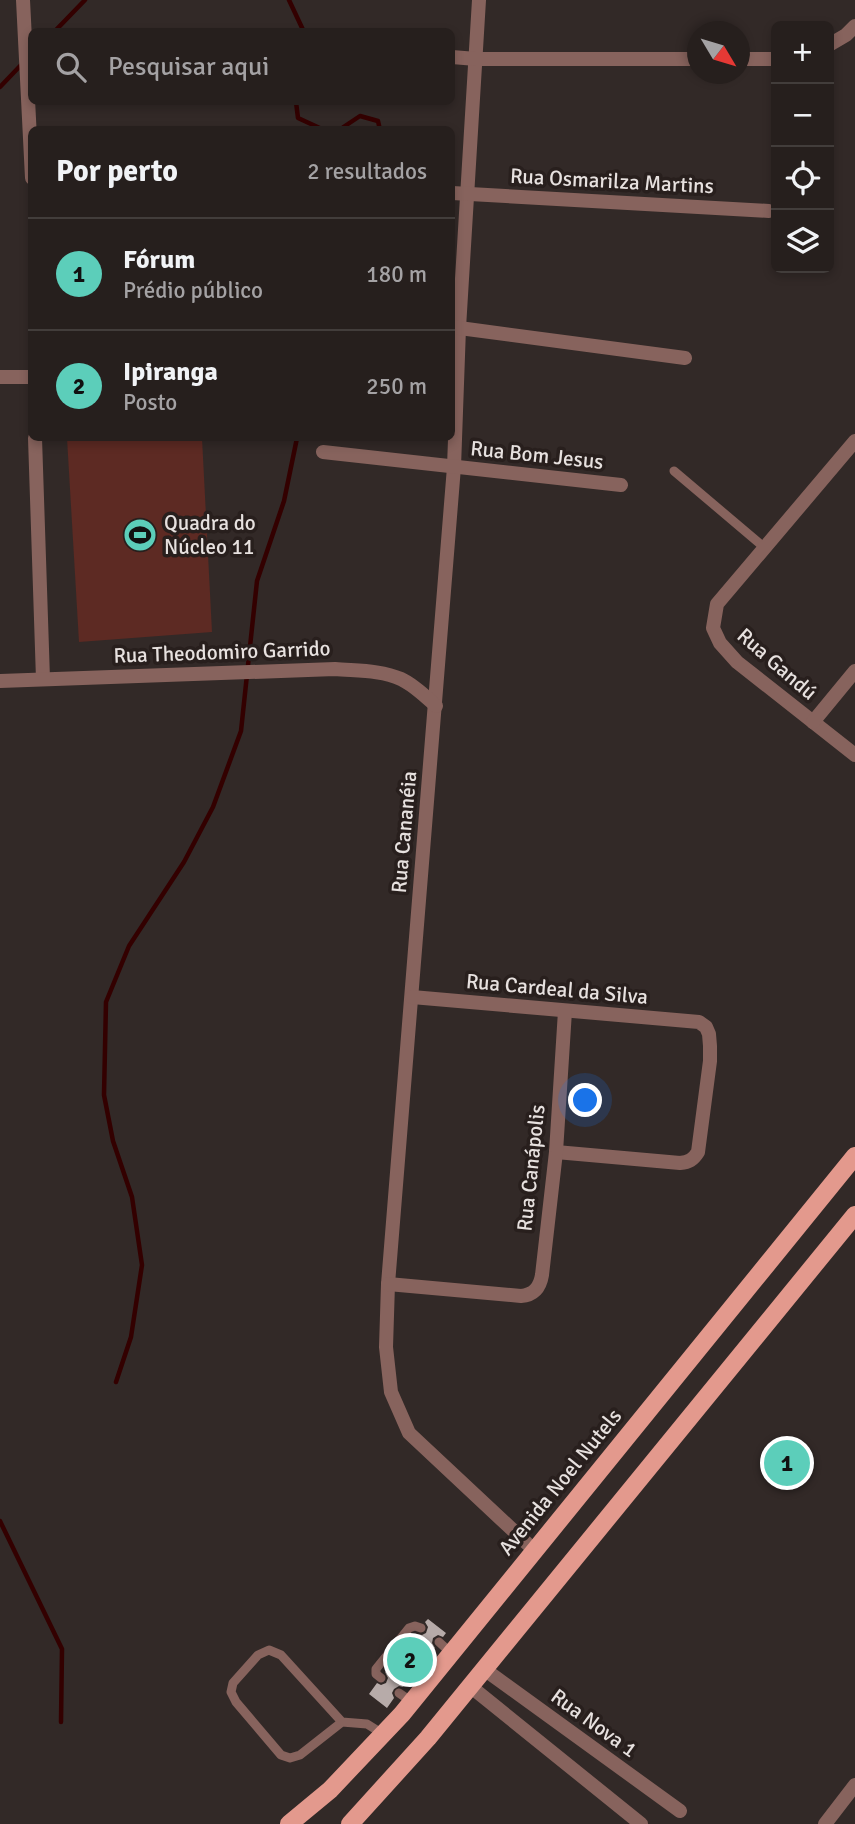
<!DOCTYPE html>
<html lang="pt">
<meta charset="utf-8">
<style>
:root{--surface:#261f1d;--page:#322c2a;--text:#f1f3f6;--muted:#a4a2a4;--line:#423d3b;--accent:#5cceba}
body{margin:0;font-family:Signika,sans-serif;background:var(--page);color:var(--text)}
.controls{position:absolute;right:21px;top:21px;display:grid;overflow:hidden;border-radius:10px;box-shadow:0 4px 10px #0003}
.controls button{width:63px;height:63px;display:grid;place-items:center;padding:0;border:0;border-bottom:2px solid var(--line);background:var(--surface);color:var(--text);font:35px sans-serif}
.compass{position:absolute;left:687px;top:21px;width:63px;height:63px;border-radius:50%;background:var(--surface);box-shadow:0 4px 10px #0003;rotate:128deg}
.you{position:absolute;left:586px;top:1101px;width:24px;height:24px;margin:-18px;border:5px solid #fff;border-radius:50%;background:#1a73e8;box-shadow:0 0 0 10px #1a73e833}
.badge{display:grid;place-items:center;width:46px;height:46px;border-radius:50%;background:var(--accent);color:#111;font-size:23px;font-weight:700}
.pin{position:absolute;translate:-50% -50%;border:4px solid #fff;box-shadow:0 2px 7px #0006}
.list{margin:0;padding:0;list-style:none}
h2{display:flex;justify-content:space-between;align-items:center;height:91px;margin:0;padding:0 28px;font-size:30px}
h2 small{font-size:23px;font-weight:400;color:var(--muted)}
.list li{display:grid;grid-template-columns:46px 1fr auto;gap:21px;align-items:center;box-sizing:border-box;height:112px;padding:0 28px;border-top:2px solid var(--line)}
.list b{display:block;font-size:26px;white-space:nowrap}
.list p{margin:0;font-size:23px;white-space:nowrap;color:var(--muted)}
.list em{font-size:23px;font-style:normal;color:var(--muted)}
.icon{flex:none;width:38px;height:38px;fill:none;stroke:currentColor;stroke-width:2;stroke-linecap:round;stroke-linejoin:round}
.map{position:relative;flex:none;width:855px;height:1824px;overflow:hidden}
.search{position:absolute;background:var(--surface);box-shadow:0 4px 10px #0003;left:28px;top:28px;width:427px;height:77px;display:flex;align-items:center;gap:18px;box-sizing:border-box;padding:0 24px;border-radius:10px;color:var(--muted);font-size:26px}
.panel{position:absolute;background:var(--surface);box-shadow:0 4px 10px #0003;left:28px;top:126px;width:427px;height:315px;border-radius:10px}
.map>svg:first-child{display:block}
.green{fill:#5d2a23}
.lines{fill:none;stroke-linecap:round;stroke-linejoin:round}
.stream{stroke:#300;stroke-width:4.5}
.building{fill:#b7aba9}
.service{stroke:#87635d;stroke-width:9}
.minor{stroke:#87635d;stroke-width:14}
.primary{stroke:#e3998d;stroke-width:18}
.labels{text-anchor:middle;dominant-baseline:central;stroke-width:7;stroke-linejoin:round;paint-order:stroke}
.street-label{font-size:21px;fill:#e7e1df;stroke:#281f1d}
.poi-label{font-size:21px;fill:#e7e1df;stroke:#281f1d;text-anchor:start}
</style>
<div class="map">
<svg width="855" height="1824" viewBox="0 0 855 1824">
<rect width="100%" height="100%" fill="#322927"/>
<polygon class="green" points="67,438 202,438 212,632 79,642"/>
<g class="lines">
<g class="stream">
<polyline points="289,0 304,32"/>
<polyline points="54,32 85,0"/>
<polyline points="0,87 21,65"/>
<polyline points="296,102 298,118 324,130"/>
<polyline points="339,130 360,116 378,121 380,130"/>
<polyline points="116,1382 131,1337 142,1265 132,1197 113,1141 104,1095 106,1002 129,946 184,862 213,807 241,731 257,581 284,501 297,438"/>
<polyline points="0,1521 62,1649 61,1722"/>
</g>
</g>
<polygon class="building" points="428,1619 446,1633 443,1637 438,1635 433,1638 432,1643 435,1648 403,1687 399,1686 394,1689 392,1693 394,1698 387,1708 369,1694 377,1683 381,1685 386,1683 388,1678 385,1672 416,1634 422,1635 426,1633 428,1627 425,1622"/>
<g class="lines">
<g class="service">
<polyline points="674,471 765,548"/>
<polyline points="439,1642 451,1653"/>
<polyline points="381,1678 376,1674 376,1669 409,1628 415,1626 421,1628"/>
<polyline points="399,1693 412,1702"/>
<polyline points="342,1722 300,1755 290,1758 281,1755 236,1702 231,1692 233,1683 258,1655 269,1650 281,1655 342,1722 367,1724 383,1734"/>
</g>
<g class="minor">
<polyline points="23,0 32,178"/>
<polyline points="479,0 459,328 454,467 388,1284 386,1347 391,1392 409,1433 534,1550"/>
<polyline points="829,45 846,35 855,26"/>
<polyline points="452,57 476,59 698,59"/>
<polyline points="740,59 776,59"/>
<polyline points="452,193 769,211"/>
<polyline points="452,327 685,358"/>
<polyline points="0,377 32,377"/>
<polyline points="35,438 43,679"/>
<polyline points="855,441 717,604 713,628 720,643 737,662 855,755"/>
<polyline points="323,452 621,485"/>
<path d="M0 681 335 669C356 671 381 670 401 679 414 685 425 696 436 706"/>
<polyline points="813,722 855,671"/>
<path d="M412 997 699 1022 706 1027 709 1034 710 1046V1061L698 1152C693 1160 689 1162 680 1163L556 1152"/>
<path d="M388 1284 521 1296C534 1295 540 1287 542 1275L556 1152 565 1011"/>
<polyline points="484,1669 680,1811"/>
<polyline points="470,1686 641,1824"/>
<polyline points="825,1824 855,1785"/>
</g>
<g class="primary">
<polyline points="289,1824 330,1790 402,1714 855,1156"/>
<polyline points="350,1824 428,1738 855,1215"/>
</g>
</g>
<defs>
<symbol id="stadium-disc" viewBox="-11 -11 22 22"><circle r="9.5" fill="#5cceba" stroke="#281f1d"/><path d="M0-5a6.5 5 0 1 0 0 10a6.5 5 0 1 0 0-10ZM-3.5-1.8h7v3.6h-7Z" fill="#111"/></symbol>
</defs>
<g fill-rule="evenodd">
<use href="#stadium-disc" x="121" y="516" width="38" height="38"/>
</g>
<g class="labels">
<g class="street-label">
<text transform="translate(612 181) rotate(3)">Rua Osmarilza Martins</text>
<text transform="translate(537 455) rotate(6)">Rua Bom Jesus</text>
<text transform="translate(222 652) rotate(-2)">Rua Theodomiro Garrido</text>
<text transform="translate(777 664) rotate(41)">Rua Gandú</text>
<text transform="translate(404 832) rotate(-85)">Rua Cananéia</text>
<text transform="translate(557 989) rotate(5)">Rua Cardeal da Silva</text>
<text transform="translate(531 1168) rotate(-84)">Rua Canápolis</text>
<text transform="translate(560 1482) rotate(-51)">Avenida Noel Nutels</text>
<text transform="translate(594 1723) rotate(36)">Rua Nova 1</text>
</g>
<g class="poi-label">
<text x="164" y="523">Quadra do<tspan x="164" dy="24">Núcleo 11</tspan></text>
</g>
</g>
</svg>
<div class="controls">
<button>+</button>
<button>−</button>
<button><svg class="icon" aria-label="locate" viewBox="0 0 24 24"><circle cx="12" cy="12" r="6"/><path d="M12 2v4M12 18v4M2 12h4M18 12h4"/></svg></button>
<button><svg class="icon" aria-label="layers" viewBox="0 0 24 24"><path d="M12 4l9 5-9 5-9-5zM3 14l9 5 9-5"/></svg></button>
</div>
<svg class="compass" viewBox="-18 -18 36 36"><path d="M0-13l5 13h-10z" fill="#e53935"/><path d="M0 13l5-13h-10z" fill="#a4a2a4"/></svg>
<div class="you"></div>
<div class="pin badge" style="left:787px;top:1463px">1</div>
<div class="pin badge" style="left:410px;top:1660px">2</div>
<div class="search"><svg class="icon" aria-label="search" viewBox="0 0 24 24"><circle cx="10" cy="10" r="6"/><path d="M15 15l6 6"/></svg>Pesquisar aqui</div>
<section class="panel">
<h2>Por perto<small>2 resultados</small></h2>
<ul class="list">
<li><span class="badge">1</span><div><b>Fórum</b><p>Prédio público</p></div><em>180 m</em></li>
<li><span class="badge">2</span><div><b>Ipiranga</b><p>Posto</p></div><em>250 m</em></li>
</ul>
</section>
</div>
